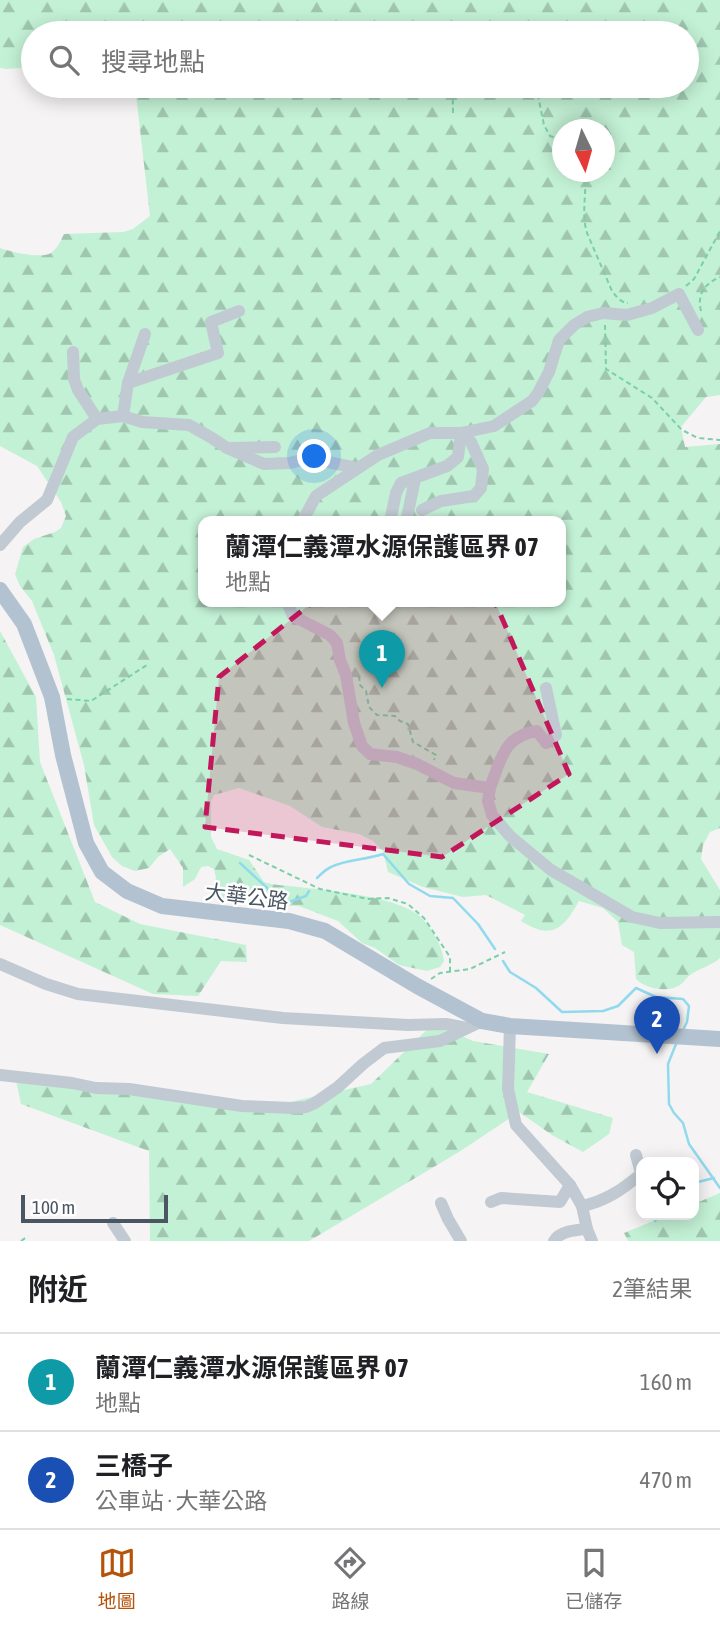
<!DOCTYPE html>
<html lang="zh-TW">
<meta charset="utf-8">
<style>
:root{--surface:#fff;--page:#f2f2f2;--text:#202124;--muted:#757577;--line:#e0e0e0;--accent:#b45309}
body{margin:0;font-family:"Asap Condensed","Noto Sans TC",sans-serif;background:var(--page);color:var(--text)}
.controls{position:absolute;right:21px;bottom:21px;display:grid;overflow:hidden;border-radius:14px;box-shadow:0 4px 18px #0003}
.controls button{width:63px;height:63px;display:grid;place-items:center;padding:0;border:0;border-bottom:2px solid var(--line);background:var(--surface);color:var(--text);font:35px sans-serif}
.compass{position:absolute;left:552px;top:119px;width:63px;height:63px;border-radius:50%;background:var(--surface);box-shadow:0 4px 18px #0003;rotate:175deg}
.scale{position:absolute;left:21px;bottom:18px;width:147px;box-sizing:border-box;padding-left:7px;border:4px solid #4a5661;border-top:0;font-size:19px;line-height:24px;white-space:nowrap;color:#4a5661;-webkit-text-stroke:5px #fff;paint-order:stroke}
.you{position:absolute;left:315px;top:457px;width:24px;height:24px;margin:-18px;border:5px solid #fff;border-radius:50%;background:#1a73e8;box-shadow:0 0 0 10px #1a73e833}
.badge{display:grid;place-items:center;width:46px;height:46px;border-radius:50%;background:var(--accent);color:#fff;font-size:23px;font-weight:700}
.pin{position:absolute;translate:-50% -58px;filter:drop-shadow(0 2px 4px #0008)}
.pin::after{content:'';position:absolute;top:37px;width:24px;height:21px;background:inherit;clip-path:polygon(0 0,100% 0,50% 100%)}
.popup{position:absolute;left:198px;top:516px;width:368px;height:91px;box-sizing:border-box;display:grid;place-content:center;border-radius:14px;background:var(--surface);filter:drop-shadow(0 2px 5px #0005);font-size:23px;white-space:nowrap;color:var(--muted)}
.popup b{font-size:26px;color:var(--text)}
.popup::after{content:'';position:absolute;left:50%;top:100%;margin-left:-14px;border:14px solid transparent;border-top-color:var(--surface)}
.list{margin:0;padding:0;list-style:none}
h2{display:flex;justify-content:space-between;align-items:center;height:91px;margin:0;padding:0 28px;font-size:30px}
h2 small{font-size:23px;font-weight:400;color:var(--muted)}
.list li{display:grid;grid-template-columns:46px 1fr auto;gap:21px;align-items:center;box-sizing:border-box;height:98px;padding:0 28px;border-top:2px solid var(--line)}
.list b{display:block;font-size:26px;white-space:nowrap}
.list p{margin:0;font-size:23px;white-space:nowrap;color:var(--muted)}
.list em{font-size:23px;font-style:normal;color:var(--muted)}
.icon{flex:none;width:38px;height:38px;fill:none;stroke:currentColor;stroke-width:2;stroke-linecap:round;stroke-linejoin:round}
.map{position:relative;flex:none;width:720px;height:1241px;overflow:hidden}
.search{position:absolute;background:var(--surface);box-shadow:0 4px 18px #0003;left:21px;right:21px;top:21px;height:77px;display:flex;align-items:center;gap:18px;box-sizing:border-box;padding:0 24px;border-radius:38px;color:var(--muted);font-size:26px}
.sheet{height:287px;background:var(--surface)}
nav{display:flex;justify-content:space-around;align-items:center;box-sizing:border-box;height:98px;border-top:2px solid var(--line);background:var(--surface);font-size:19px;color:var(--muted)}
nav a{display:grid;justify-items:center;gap:4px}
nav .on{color:var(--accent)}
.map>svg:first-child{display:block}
.forest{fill:url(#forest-firs);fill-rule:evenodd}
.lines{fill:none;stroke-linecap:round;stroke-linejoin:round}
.stream{stroke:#90daee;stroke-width:2.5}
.path{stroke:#7ad0a6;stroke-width:2;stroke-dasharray:5 3.5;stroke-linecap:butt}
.minor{stroke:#c1cad2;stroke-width:12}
.major{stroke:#b3c2d1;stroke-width:16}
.marked{fill:#c2185b;fill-opacity:0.2;stroke:#c2185b;stroke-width:5;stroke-dasharray:14 9;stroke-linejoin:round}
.labels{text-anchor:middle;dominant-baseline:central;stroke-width:5;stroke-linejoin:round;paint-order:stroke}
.street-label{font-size:21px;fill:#4a5661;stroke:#fff}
</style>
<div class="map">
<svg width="720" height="1241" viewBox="0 0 720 1241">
<defs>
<pattern id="forest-firs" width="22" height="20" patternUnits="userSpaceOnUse" patternTransform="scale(1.75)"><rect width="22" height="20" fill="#c3f1d5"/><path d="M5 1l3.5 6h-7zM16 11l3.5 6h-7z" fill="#a0c6b0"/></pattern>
</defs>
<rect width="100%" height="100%" fill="#f5f3f3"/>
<g class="forest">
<path d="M0 0H720V395L706 397 681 427 685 447 720 444V828L710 832 703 845 701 859 720 890V958C711 966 700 968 690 975 686 978 683 984 678 986 666 993 645 988 636 979L634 952 622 945 618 922 603 908 579 901C563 930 551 940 521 921L525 915 486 895 463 897 423 887 388 872 383 851 373 841 359 834 322 827 290 806 239 788 214 795 211 801V837L217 849 249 860 264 882 271 884C307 889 397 893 422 918 433 930 442 946 444 961L440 967 427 971 399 965 375 948 362 943 338 921 299 906 257 905 218 898 212 894 216 878 214 869 208 866 201 867 195 879 183 887V868L170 849 158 857 149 868 135 871 122 866 112 857 94 825 84 765 54 655 32 601 20 586 15 574 23 547 34 539 55 532 61 528 66 516 61 502 37 466 0 446V248C10 252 42 259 51 253 58 248 61 240 64 234L123 232 133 229 150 216 135 86H687V33H33V67L6 69 0 68ZM562 130H604V172H562ZM204 522H560V602H204Z"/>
<polygon points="0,631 36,697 40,762 95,902 140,924 246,945 247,962 221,961 198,996 153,994 0,925"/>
<polygon points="434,1023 473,1041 549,1054 527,1092 613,1118 609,1134 583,1152 552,1135 519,1112 459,1152 309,1241 150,1241 149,1151 21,1104 16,1080 281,1104 371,1084"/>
<polygon points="720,1193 720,1241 628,1241 624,1233 668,1215 694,1215 694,1204"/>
</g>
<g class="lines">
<g class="stream">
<polyline points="240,863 278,898 289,902 306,896 309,891"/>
<path d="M317 878C321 874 326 869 331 867 346 859 366 860 383 854L409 884 430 896 453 898 478 924 495 949"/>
<polyline points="503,961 510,972 536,988 562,1012 603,1011 618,1006 636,988 656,997 683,999 689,1006 687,1022 682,1032"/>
<polyline points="676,1044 668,1064 669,1104 674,1113 683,1123 689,1144 720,1188"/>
<polyline points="694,1183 714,1178"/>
<polyline points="655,1221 659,1215"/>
</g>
<g class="path">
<polyline points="536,86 544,125 550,136 562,140"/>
<path d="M453 113C453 99 450 91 466 86"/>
<path d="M585 172C587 191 581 214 587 233L612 291C616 296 621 303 628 303"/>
<polyline points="686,286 694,279 720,231"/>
<path d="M701 311C697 294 704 284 720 277"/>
<polyline points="605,325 606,369 652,398 682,430 698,438 720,440"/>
<polyline points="359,676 360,685 366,691 369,707 377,715 395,716 400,721 408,724 413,742 436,755 434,760"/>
<polyline points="67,699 91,701 147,665"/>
<polyline points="249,855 320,889 368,899 388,898 408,904 424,918 450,957 450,971"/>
<polyline points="431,979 440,973 470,969 505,952"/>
<polyline points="21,1241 28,1236"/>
</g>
<g class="minor">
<polyline points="73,352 74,379 78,390 97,419"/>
<polyline points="128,383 145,334"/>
<polyline points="123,416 128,383 218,353 211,322 239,311"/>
<polyline points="231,448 275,447"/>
<polyline points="422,510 441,501 474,496 481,488 483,469 471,442 461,433"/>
<polyline points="302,522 316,496 378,455 430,433 461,433 494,426 532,401 538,393 549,372 559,340 574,325 587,317 603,313 627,315 652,308 679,294 698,330"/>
<polyline points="390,522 396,493 401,483 447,466 458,457 461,433"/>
<polyline points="406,522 415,479"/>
<polyline points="0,545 20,522 47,500 73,437 97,419 123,416 142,422 189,425 212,438 227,448 264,464 290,463 308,458 357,468"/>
<polyline points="287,602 293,616 330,635 337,643 340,660 346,675 354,723 362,746 370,754 397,757 417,764 454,783 490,788 488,801 492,815 510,836 551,870 632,917 660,923 720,922"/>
<path d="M490 788C501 760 503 736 537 731L546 743 556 735 546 688"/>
<polyline points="0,964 46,984 78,994 283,1018 408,1025 446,1024 467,1028"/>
<polyline points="510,1026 508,1089 516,1125 570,1185 582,1206 587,1229 592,1241"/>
<polyline points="0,1075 72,1083 96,1088 129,1089 242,1106 292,1108 306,1107 315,1103 338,1087 363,1064 384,1048 440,1041 482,1021"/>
<polyline points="636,1155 641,1173"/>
<polyline points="491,1202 501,1198 560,1202 570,1185"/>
<polyline points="441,1203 448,1219 461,1241"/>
<path d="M582 1206C606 1201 623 1189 641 1174"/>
<polyline points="113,1223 125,1241"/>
<path d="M554 1241C560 1231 576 1230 587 1229"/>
</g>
<polyline class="major" points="0,590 24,624 52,697 63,755 86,843 102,872 127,891 162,906 289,921 325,931 417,986 482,1021 510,1026 720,1039"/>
</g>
<path class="marked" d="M368 558 483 574 569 774 442 857 205 827 219 677Z"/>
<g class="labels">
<g class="street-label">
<text transform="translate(247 896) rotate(7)">大華公路</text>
</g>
</g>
</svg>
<div class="controls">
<button><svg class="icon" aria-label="locate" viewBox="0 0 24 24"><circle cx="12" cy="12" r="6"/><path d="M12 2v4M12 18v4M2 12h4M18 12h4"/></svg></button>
</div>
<svg class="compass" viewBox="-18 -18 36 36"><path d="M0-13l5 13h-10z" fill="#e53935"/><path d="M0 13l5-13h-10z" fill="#757577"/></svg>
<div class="scale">100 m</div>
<div class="you"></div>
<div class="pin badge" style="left:382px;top:688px;background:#0f9aa8">1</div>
<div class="popup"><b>蘭潭仁義潭水源保護區界 07</b>地點</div>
<div class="pin badge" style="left:657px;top:1054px;background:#1a4fb4">2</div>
<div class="search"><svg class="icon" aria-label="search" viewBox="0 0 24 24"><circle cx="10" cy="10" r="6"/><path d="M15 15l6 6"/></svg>搜尋地點</div>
</div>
<section class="sheet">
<h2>附近<small>2筆結果</small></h2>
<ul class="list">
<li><span class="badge" style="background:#0f9aa8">1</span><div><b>蘭潭仁義潭水源保護區界 07</b><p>地點</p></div><em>160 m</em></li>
<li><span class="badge" style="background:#1a4fb4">2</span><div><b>三橋子</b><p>公車站 · 大華公路</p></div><em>470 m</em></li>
</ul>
</section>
<nav>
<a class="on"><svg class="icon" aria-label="map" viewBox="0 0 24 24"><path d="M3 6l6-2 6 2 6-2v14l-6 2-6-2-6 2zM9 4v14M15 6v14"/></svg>地圖</a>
<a><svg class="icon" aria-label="directions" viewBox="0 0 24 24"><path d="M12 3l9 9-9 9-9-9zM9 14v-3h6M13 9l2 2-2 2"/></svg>路線</a>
<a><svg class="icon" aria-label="saved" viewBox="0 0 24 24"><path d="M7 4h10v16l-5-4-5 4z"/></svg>已儲存</a>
</nav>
